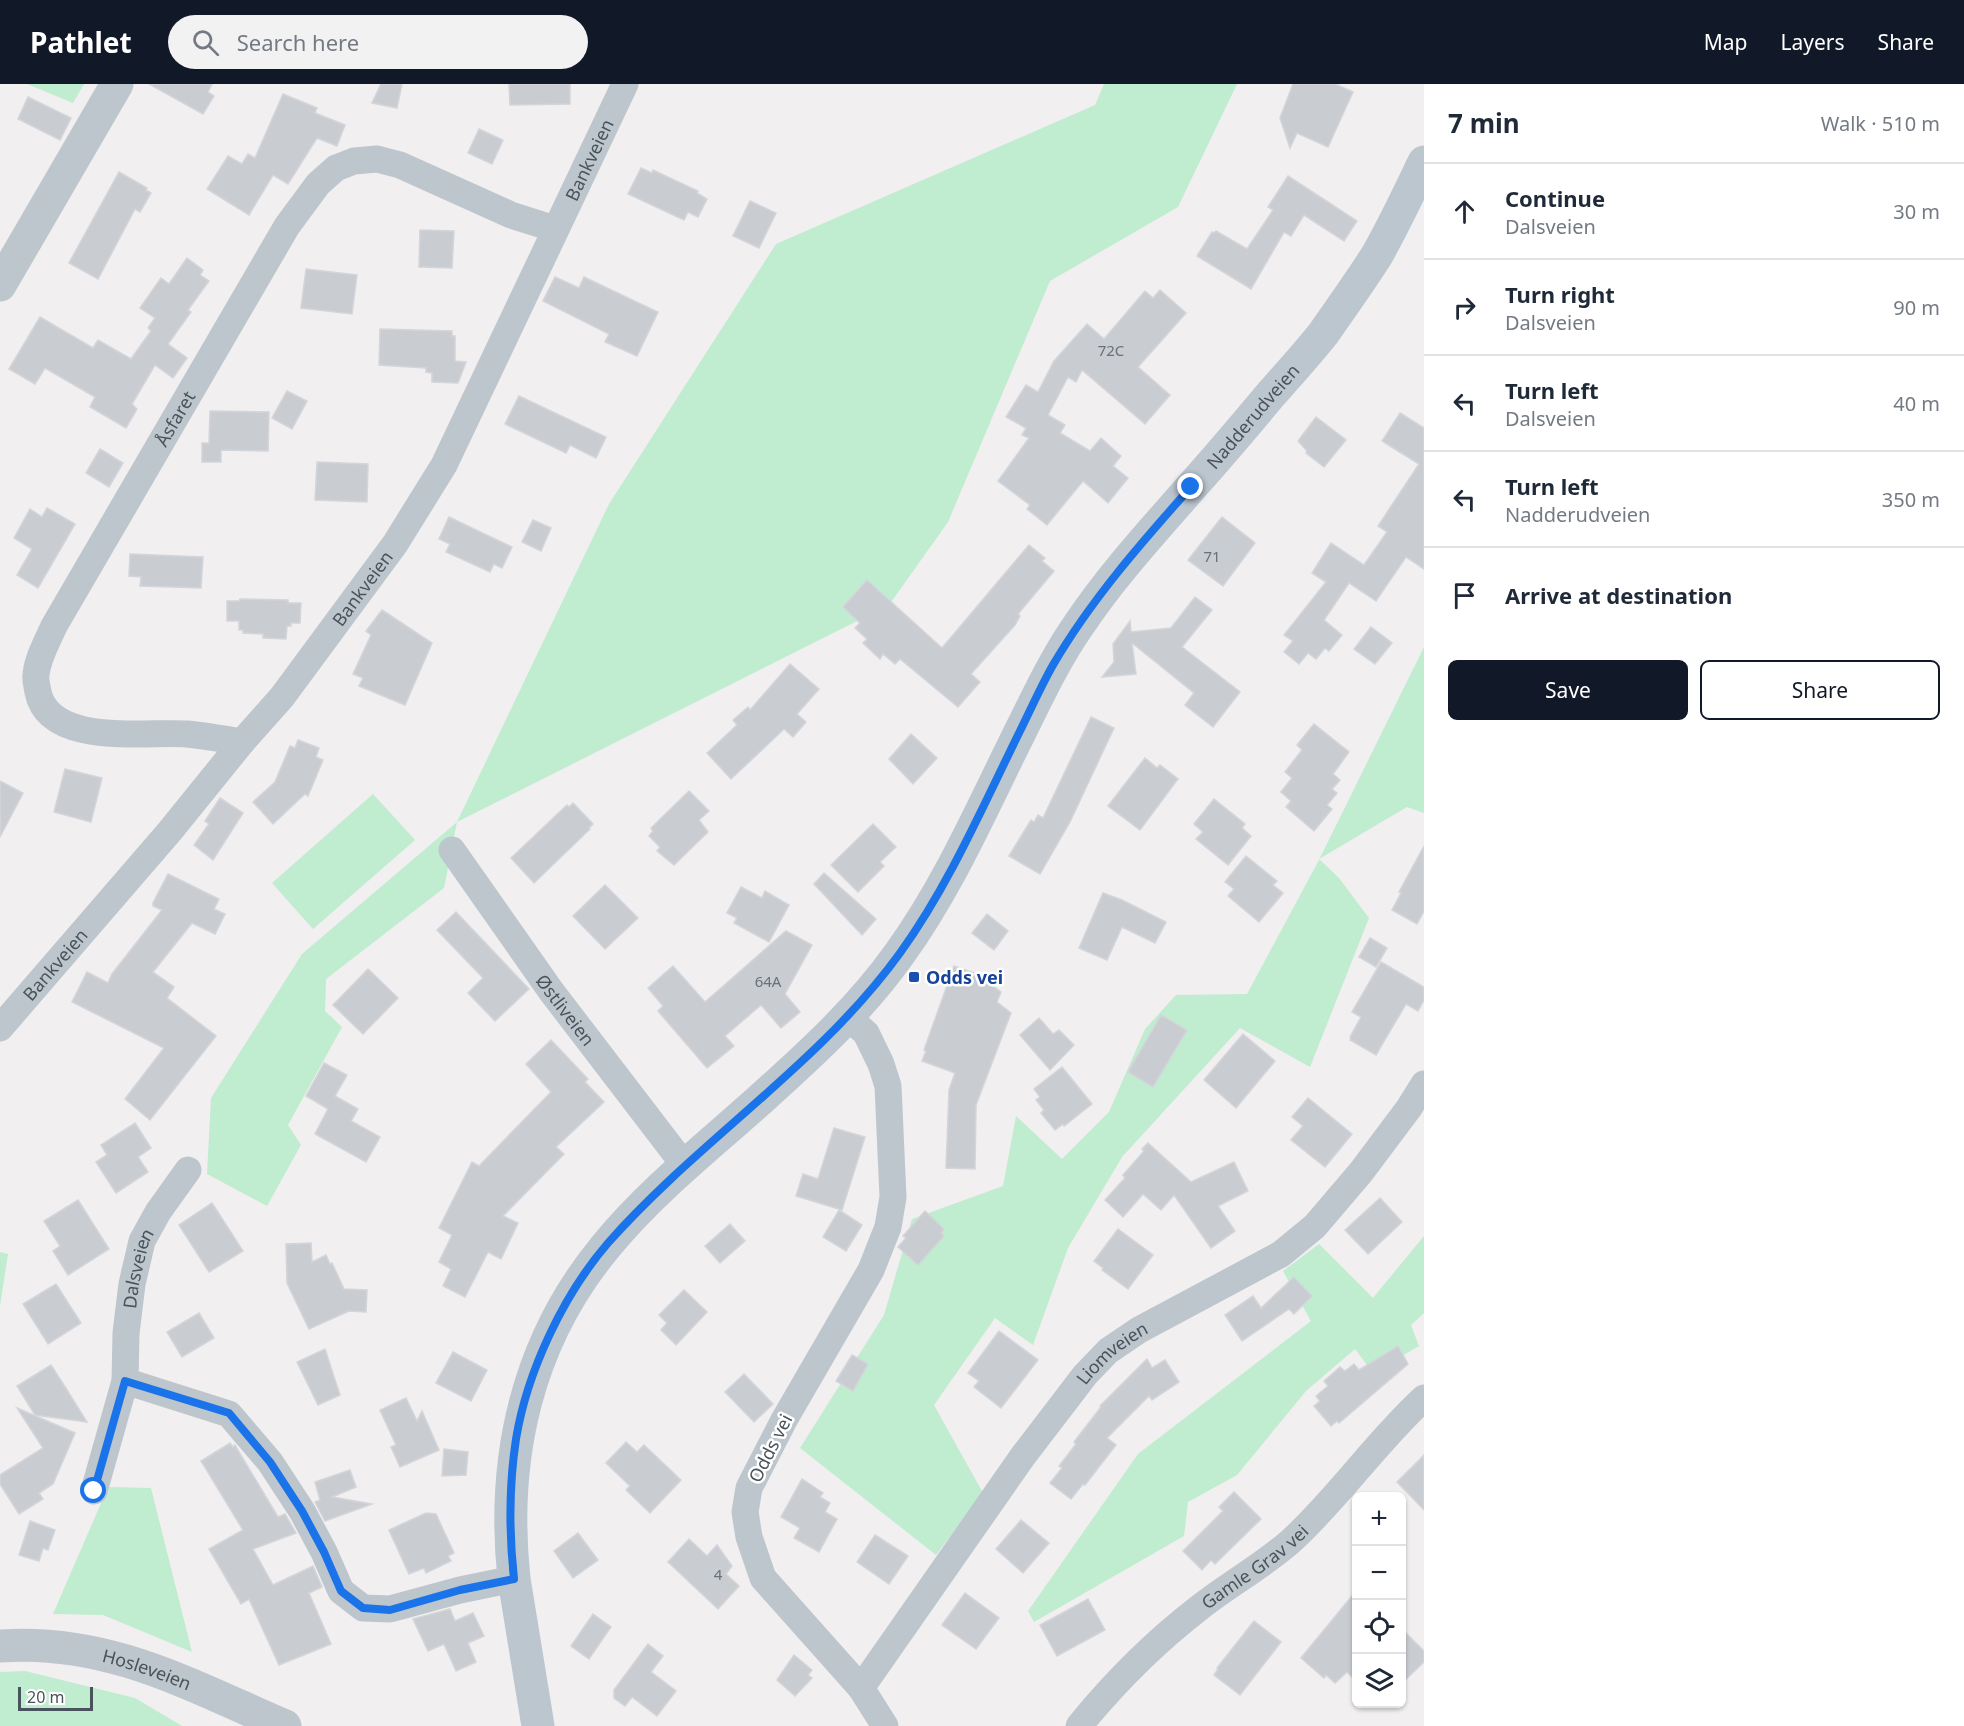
<!DOCTYPE html>
<meta charset="utf-8">
<style>
:root{--surface:#fff;--page:#f2f2f3;--text:#1f2937;--muted:#747a83;--line:#e0e1e3;--accent:#111827}
body{margin:0;font-family:"Noto Sans",sans-serif;background:var(--page);color:var(--text)}
.controls{position:absolute;right:18px;bottom:18px;display:grid;overflow:hidden;border-radius:9px;box-shadow:0 2px 4px #0004}
.controls button{width:54px;height:54px;display:grid;place-items:center;padding:0;border:0;border-bottom:2px solid var(--line);background:var(--surface);color:var(--text);font:30px sans-serif}
.scale{position:absolute;left:18px;bottom:15px;width:75px;box-sizing:border-box;padding-left:6px;border:3px solid #48535b;border-top:0;font-size:16px;line-height:21px;white-space:nowrap;color:#48535b;-webkit-text-stroke:4px #fff;paint-order:stroke}
.stop{position:absolute;width:18px;height:18px;margin:-14px;border:4px solid #1a73e8;border-radius:50%;background:#fff}
.stop.end{background:#1a73e8;border-color:#fff;box-shadow:0 2px 6px #0008}
.list{margin:0;padding:0;list-style:none}
h2{display:flex;justify-content:space-between;align-items:center;height:78px;margin:0;padding:0 24px;font-size:26px}
h2 small{font-size:20px;font-weight:400;color:var(--muted)}
.list li{display:grid;grid-template-columns:39px 1fr auto;gap:18px;align-items:center;box-sizing:border-box;height:96px;padding:0 24px;border-top:2px solid var(--line)}
.list b{display:block;font-size:22px;white-space:nowrap}
.list p{margin:0;font-size:20px;white-space:nowrap;color:var(--muted)}
.list em{font-size:20px;font-style:normal;color:var(--muted)}
.actions{display:flex;gap:12px;padding:18px 24px}
.actions a{flex:1;padding:14px 0;border:2px solid var(--accent);border-radius:9px;text-align:center;font-size:21px;color:var(--accent)}
.actions .main{background:var(--accent);color:#fff}
.icon{flex:none;width:33px;height:33px;fill:none;stroke:currentColor;stroke-width:2;stroke-linecap:round;stroke-linejoin:round}
.map{position:relative;flex:none;width:1424px;height:1642px;overflow:hidden}
header{display:flex;align-items:center;gap:36px;box-sizing:border-box;height:84px;padding:0 30px;background:var(--accent);color:#fff}
header strong{font-size:28px}
nav{display:flex;gap:33px;margin-inline-start:auto;font-size:21px}
.search{width:420px;height:54px;background:var(--page);display:flex;align-items:center;gap:15px;box-sizing:border-box;padding:0 21px;border-radius:33px;color:var(--muted);font-size:22px}
main{display:flex}
aside{flex:1;background:var(--surface)}
.map>svg:first-child{display:block}
.green{fill:#c0ecd0}
.building{fill:#c9ccd1;stroke:#d3d5da;stroke-width:1.5}
.lines{fill:none;stroke-linecap:round;stroke-linejoin:round}
.minor{stroke:#bec6cd;stroke-width:27}
.tertiary{stroke:#bec6cd;stroke-width:33}
.secondary{stroke:#bcc6cf;stroke-width:33}
.route{stroke:#1a73e8;stroke-width:8}
.transit-dot{fill:#1a4fb4;stroke:#fff;stroke-width:2}
.labels{text-anchor:middle;dominant-baseline:central;stroke-width:5;stroke-linejoin:round;paint-order:stroke}
.number-label{font-size:15px;fill:#687178}
.street-label{font-size:18px;fill:#48535b;stroke:#fff}
.transit-label{font-size:18px;font-weight:bold;fill:#164399;stroke:#fff;text-anchor:start}
</style>
<header>
<strong>Pathlet</strong>
<div class="search"><svg class="icon" aria-label="search" viewBox="0 0 24 24"><circle cx="10" cy="10" r="6"/><path d="M15 15l6 6"/></svg>Search here</div>
<nav><a>Map</a><a>Layers</a><a>Share</a></nav>
</header>
<main>
<div class="map">
<svg width="1424" height="1642" viewBox="0 0 1424 1642">
<rect width="100%" height="100%" fill="#f1efef"/>
<g class="green">
<polygon points="27,0 84,0 73,19"/>
<polygon points="1104,0 1237,0 1178,123 1050,197 948,438 889,521 457,738 444,804 326,895 325,927 342,943 288,1041 301,1061 267,1122 207,1090 211,1014 302,870 457,738 609,420 776,160 1095,21"/>
<polygon points="1424,563 1424,729 1407,723 1319,775 1339,794 1369,834 1310,983 1240,944 1122,1073 1068,1164 1033,1261 995,1234 934,1321 983,1409 936,1471 800,1364 884,1231 912,1135 1003,1102 1016,1032 1062,1075 1109,1028 1145,945 1176,911 1247,910 1319,776"/>
<polygon points="373,710 415,756 313,845 272,799"/>
<polygon points="1424,1152 1424,1229 1411,1241 1419,1262 1373,1289 1355,1265 1306,1307 1237,1391 1188,1418 1184,1452 1034,1538 1028,1527 1138,1370 1311,1237 1283,1187 1319,1160 1373,1214"/>
<polygon points="0,1168 8,1170 0,1222"/>
<polygon points="108,1403 151,1404 192,1568 103,1531 53,1530"/>
<polygon points="25,1587 135,1614 182,1642 0,1642 0,1588"/>
</g>
<g class="building">
<polygon points="149,0 212,0 208,8 214,12 203,30"/>
<polygon points="381,0 402,0 397,24 372,19"/>
<polygon points="509,0 570,0 570,20 510,21"/>
<polygon points="1293,0 1335,0 1353,8 1328,63 1297,49 1290,64 1280,34"/>
<polygon points="283,10 317,24 315,29 345,41 337,62 317,54 288,100 273,91 249,131 207,105 228,72 242,80 248,70 255,74"/>
<polygon points="28,13 71,34 60,56 18,35"/>
<polygon points="479,45 503,56 492,80 468,69"/>
<polygon points="641,84 652,89 653,86 698,107 697,109 707,115 698,133 688,128 684,136 628,110"/>
<polygon points="119,88 147,104 146,106 151,109 140,128 135,125 98,195 69,179"/>
<polygon points="1288,92 1357,137 1344,157 1304,131 1291,152 1284,148 1251,205 1197,172 1212,148 1214,149 1216,147 1247,165 1273,126 1268,123"/>
<polygon points="750,117 776,129 759,164 733,152"/>
<polygon points="420,146 454,147 452,184 419,183"/>
<polygon points="187,174 203,186 200,191 209,197 188,226 191,228 168,260 187,274 173,294 155,281 132,320 137,325 126,344 90,323 95,313 45,284 35,300 9,285 40,233 93,264 98,256 131,275 151,247 148,244 155,234 140,224 161,194 169,200"/>
<polygon points="306,185 357,191 352,230 301,224"/>
<polygon points="555,193 579,204 584,193 658,228 637,272 605,258 609,250 543,217"/>
<polygon points="1160,206 1186,229 1138,283 1170,311 1145,340 1082,286 1076,298 1068,293 1048,331 1065,341 1060,349 1090,367 1101,354 1121,372 1113,382 1128,394 1108,419 1083,397 1047,441 1027,425 1030,421 998,397 1029,354 1022,351 1026,344 1006,333 1026,301 1038,308 1054,277 1087,240 1104,255 1145,207 1153,214"/>
<polygon points="380,245 452,247 452,252 455,252 455,277 466,278 458,299 432,298 432,289 426,288 426,284 379,281"/>
<polygon points="287,307 307,317 292,345 272,334"/>
<polygon points="519,312 606,353 596,374 570,361 566,369 505,340"/>
<polygon points="210,327 269,328 268,367 221,366 221,378 202,378 202,359 209,359"/>
<polygon points="1400,329 1424,344 1424,485 1406,473 1376,517 1349,499 1324,536 1342,551 1329,567 1325,564 1316,575 1308,569 1299,580 1284,568 1293,557 1284,551 1326,498 1312,489 1331,459 1364,481 1387,448 1378,442 1419,380 1382,357"/>
<polygon points="1316,333 1346,356 1324,383 1306,369 1307,367 1298,357"/>
<polygon points="100,365 123,379 109,403 86,389"/>
<polygon points="317,378 368,380 367,418 315,416"/>
<polygon points="47,424 75,440 38,504 17,491 32,465 14,454 30,425 42,433"/>
<polygon points="449,433 512,463 502,484 494,480 490,488 446,468 450,460 439,455"/>
<polygon points="1222,433 1255,459 1223,502 1188,476"/>
<polygon points="533,436 551,444 541,467 522,458"/>
<polygon points="1029,461 1045,474 1042,477 1054,487 1018,530 1020,532 1015,541 971,590 980,598 958,623 900,575 895,580 883,570 880,575 863,559 867,555 855,544 860,539 843,523 867,496 942,564"/>
<polygon points="130,470 203,473 201,504 140,502 141,493 129,492"/>
<polygon points="1195,513 1212,526 1182,563 1240,608 1213,643 1185,621 1194,609 1132,559 1136,590 1102,593 1114,578 1113,560 1130,537 1131,548 1171,544"/>
<polygon points="240,515 288,516 288,519 301,519 300,539 291,539 291,542 287,542 286,555 263,554 263,550 243,549 243,546 239,546 239,537 227,537 227,517 239,517"/>
<polygon points="382,526 432,559 405,621 359,602 363,594 353,590 371,551 366,547"/>
<polygon points="1371,543 1392,559 1375,580 1354,565"/>
<polygon points="790,580 819,605 797,630 806,638 793,653 784,645 731,695 707,669 737,641 733,636 748,623 750,626"/>
<polygon points="1091,633 1114,644 1070,738 1040,790 1009,772 1031,736 1034,738 1038,731 1043,734"/>
<polygon points="1314,640 1349,668 1333,690 1340,696 1332,705 1337,709 1327,721 1332,725 1314,747 1286,723 1291,717 1281,708 1292,694 1285,688 1302,666 1297,661"/>
<polygon points="911,650 937,674 913,700 889,675"/>
<polygon points="298,656 319,664 316,673 323,676 308,712 305,710 273,740 253,718 275,698 290,662 295,664"/>
<polygon points="1145,674 1157,684 1160,681 1178,695 1140,746 1108,722"/>
<polygon points="65,685 102,694 91,738 54,728"/>
<polygon points="0,697 23,709 0,753"/>
<polygon points="689,707 709,727 699,736 708,748 674,781 657,767 660,763 649,752 653,747 651,744"/>
<polygon points="220,714 243,729 213,776 194,761 209,740 205,737"/>
<polygon points="1214,715 1245,740 1242,744 1251,752 1228,781 1196,755 1203,748 1194,740"/>
<polygon points="573,719 593,740 589,744 590,745 534,799 511,774 567,721 569,723"/>
<polygon points="873,740 896,763 880,778 884,782 858,808 831,781"/>
<polygon points="1424,762 1424,827 1417,840 1392,826 1401,809 1399,808"/>
<polygon points="1246,772 1277,797 1273,801 1283,809 1259,838 1228,812 1234,805 1225,798"/>
<polygon points="824,789 876,835 862,851 814,800"/>
<polygon points="168,790 219,815 214,825 225,830 215,850 192,839 153,888 174,903 167,914 216,952 150,1036 125,1015 164,964 72,918 87,888 108,899 112,890 162,826 153,822 153,819"/>
<polygon points="605,801 638,834 605,865 573,832"/>
<polygon points="741,803 762,814 765,807 789,821 769,858 734,839 737,834 727,829"/>
<polygon points="1103,809 1122,816 1166,838 1155,859 1122,843 1107,876 1079,864"/>
<polygon points="456,828 529,905 495,937 468,909 483,894 437,846"/>
<polygon points="987,830 1008,847 994,866 972,849"/>
<polygon points="786,847 812,861 785,910 800,928 781,944 761,921 725,952 734,962 707,984 658,927 663,922 648,904 673,882 705,918"/>
<polygon points="1370,854 1387,864 1376,883 1359,873"/>
<polygon points="1381,878 1424,903 1424,916 1418,927 1406,920 1376,971 1350,956 1351,954 1350,953 1361,933 1352,928"/>
<polygon points="954,882 986,893 984,895 1001,908 997,918 1011,929 976,1021 975,1085 946,1084 949,1006 955,989 922,977 926,967 924,966"/>
<polygon points="368,885 398,914 363,950 333,921"/>
<polygon points="1161,931 1187,946 1153,1003 1128,988"/>
<polygon points="1039,934 1053,950 1059,946 1074,961 1050,986 1020,951"/>
<polygon points="1243,950 1275,977 1236,1024 1204,996"/>
<polygon points="551,956 588,995 585,998 604,1018 556,1063 564,1070 503,1132 518,1139 501,1175 488,1168 465,1213 443,1202 451,1185 439,1178 452,1151 439,1144 472,1078 479,1082 551,1008 526,980"/>
<polygon points="324,979 347,991 335,1012 358,1025 351,1037 380,1053 366,1078 315,1050 328,1025 306,1012"/>
<polygon points="1062,983 1092,1020 1064,1042 1063,1040 1055,1046 1041,1029 1044,1026 1036,1016 1040,1013 1034,1005"/>
<polygon points="1308,1014 1352,1050 1325,1083 1291,1056 1303,1042 1292,1033"/>
<polygon points="135,1039 151,1064 138,1073 148,1088 116,1109 96,1078 107,1071 101,1061"/>
<polygon points="834,1044 865,1053 842,1126 796,1112 803,1090 818,1095"/>
<polygon points="1148,1059 1191,1098 1234,1078 1248,1107 1218,1122 1235,1147 1211,1164 1174,1111 1161,1126 1143,1110 1123,1133 1105,1116 1125,1094 1123,1091 1144,1067 1142,1065"/>
<polygon points="1380,1114 1402,1138 1368,1170 1345,1146"/>
<polygon points="78,1116 109,1165 68,1191 53,1167 60,1162 44,1137"/>
<polygon points="212,1119 243,1167 209,1188 179,1141"/>
<polygon points="839,1126 862,1141 846,1167 823,1153"/>
<polygon points="925,1127 944,1145 941,1149 944,1152 918,1181 898,1163 906,1154 903,1152"/>
<polygon points="730,1140 745,1157 720,1179 705,1162"/>
<polygon points="1118,1145 1153,1171 1128,1205 1102,1186 1103,1184 1094,1177"/>
<polygon points="311,1159 312,1178 326,1171 330,1180 332,1179 344,1205 367,1206 366,1228 349,1227 309,1245 287,1199 286,1160"/>
<polygon points="1294,1193 1312,1212 1294,1230 1289,1225 1242,1257 1225,1231 1253,1212 1261,1224"/>
<polygon points="56,1200 81,1239 48,1260 23,1220"/>
<polygon points="684,1206 707,1228 676,1261 661,1246 667,1239 659,1231"/>
<polygon points="199,1229 214,1254 182,1273 167,1248"/>
<polygon points="999,1247 1038,1276 1001,1324 974,1303 979,1297 968,1289"/>
<polygon points="1398,1262 1408,1280 1339,1339 1337,1337 1331,1342 1314,1322 1320,1317 1316,1312 1328,1302 1324,1297 1340,1283 1345,1287 1354,1280 1359,1286"/>
<polygon points="325,1265 340,1311 318,1321 297,1278"/>
<polygon points="453,1268 487,1286 471,1317 436,1299"/>
<polygon points="852,1271 868,1280 853,1307 836,1297"/>
<polygon points="1147,1275 1152,1284 1165,1276 1179,1298 1152,1316 1149,1312 1107,1354 1116,1361 1085,1401 1083,1400 1071,1415 1050,1399 1062,1384 1059,1382 1076,1360 1074,1358 1101,1323 1100,1322"/>
<polygon points="51,1281 67,1306 87,1338 35,1331 17,1302"/>
<polygon points="744,1290 773,1320 754,1338 725,1308"/>
<polygon points="406,1314 417,1337 422,1327 439,1366 400,1383 391,1363 396,1361 380,1326"/>
<polygon points="17,1324 75,1349 53,1400 39,1409 43,1415 19,1430 0,1400 0,1391 43,1364"/>
<polygon points="626,1358 637,1368 644,1361 681,1396 650,1429 626,1406 630,1402 606,1379"/>
<polygon points="230,1359 233,1363 235,1361 236,1363 278,1433 285,1430 296,1449 253,1465 273,1501 313,1482 322,1503 309,1509 331,1560 279,1581 249,1515 241,1520 209,1465 243,1446 201,1377"/>
<polygon points="444,1365 468,1368 466,1391 442,1392"/>
<polygon points="1424,1371 1424,1426 1397,1398"/>
<polygon points="350,1386 356,1403 332,1413 372,1420 325,1437 315,1418 320,1416 315,1398"/>
<polygon points="802,1395 823,1409 820,1413 830,1419 825,1428 837,1435 819,1468 794,1454 800,1444 781,1433"/>
<polygon points="1234,1408 1261,1435 1215,1480 1211,1476 1202,1486 1183,1467 1223,1427 1219,1423"/>
<polygon points="426,1429 436,1430 454,1469 448,1472 451,1477 426,1489 424,1484 409,1490 389,1446"/>
<polygon points="1021,1436 1049,1459 1023,1489 996,1465"/>
<polygon points="30,1437 55,1446 48,1466 43,1464 39,1477 19,1471"/>
<polygon points="578,1449 598,1476 573,1494 554,1467"/>
<polygon points="875,1451 908,1472 889,1500 857,1478"/>
<polygon points="689,1455 707,1472 717,1461 732,1482 726,1490 739,1502 718,1525 668,1478"/>
<polygon points="1356,1507 1356,1597 1347,1588 1335,1599 1326,1591 1324,1594 1301,1574"/>
<polygon points="965,1509 999,1534 976,1565 942,1541"/>
<polygon points="1088,1515 1105,1546 1057,1572 1040,1541"/>
<polygon points="450,1525 455,1537 473,1529 484,1552 468,1559 476,1578 456,1587 444,1560 428,1567 413,1535"/>
<polygon points="593,1530 611,1543 589,1575 571,1562"/>
<polygon points="1254,1537 1281,1558 1240,1611 1214,1591 1218,1585 1217,1584"/>
<polygon points="1401,1544 1424,1567 1424,1578 1401,1600"/>
<polygon points="648,1560 663,1572 651,1588 676,1607 657,1632 632,1613 625,1622 614,1614 614,1606"/>
<polygon points="794,1571 812,1586 808,1591 812,1594 795,1612 777,1596"/>
</g>
<g class="lines">
<g class="minor">
<path id="s1" d="M242 658C224 655 206 652 187 650 147 647 49 663 38 608 37 602 35 596 36 590 38 573 47 558 54 542L287 142 318 100 336 84 354 77 377 75 400 81 511 131 555 145"/>
<path id="s2" d="M452 766 551 907 685 1082"/>
<polyline points="847,933 866,949 881,980 888,1002 893,1113 888,1143 871,1186 784,1336 749,1404 745,1428 749,1453 763,1494 861,1604 885,1642"/>
<path id="s3" d="M0 944 170 747 242 658 282 613 395 460 444 381 625 0"/>
<polyline points="125,1297 229,1330 270,1378 302,1427 324,1468 341,1507 363,1524 390,1525 460,1506 514,1495"/>
<path id="s4" d="M94 1407 125 1297 126 1249 132 1200 142 1157 158 1128 188 1086"/>
<path id="s5" d="M861 1604 1023 1372 1085 1291 1108 1267 1139 1246 1281 1170 1315 1142 1361 1088 1409 1024 1424 1000"/>
<path id="s6" d="M1079 1642C1114 1599 1155 1558 1199 1524 1228 1501 1264 1481 1291 1457 1339 1413 1376 1358 1424 1314"/>
</g>
<g class="tertiary">
<polyline points="0,201 117,0"/>
<path id="s7" d="M0 1562C107 1554 190 1601 285 1642"/>
</g>
<path class="secondary" id="s8" d="M538 1642 514 1495C501 1373 527 1257 606 1162 652 1106 710 1061 763 1013 812 969 862 923 900 869 949 801 983 722 1020 648 1038 612 1055 575 1078 542 1112 491 1153 447 1193 401 1220 371 1246 340 1272 309 1289 290 1307 270 1323 250 1341 224 1360 198 1377 171 1394 141 1409 109 1424 78"/>
</g>
<g class="lines">
<path class="route" d="M94 1407 125 1297 229 1329 270 1378 302 1427 324 1468 341 1507 363 1524 390 1526 460 1506 514 1495C509 1449 509 1401 516 1355 527 1288 563 1211 608 1159 699 1056 819 981 900 869 949 801 983 722 1020 647 1031 625 1041 602 1053 581 1091 516 1141 459 1191 403"/>
</g>
<rect class="transit-dot" x="908" y="887" width="12" height="12" rx="3"/>
<g class="labels">
<g class="number-label">
<text x="1111" y="266">72C</text>
<text x="1212" y="472">71</text>
<text x="768" y="897">64A</text>
<text x="718" y="1490">4</text>
</g>
<g class="street-label">
<text stroke="none"><textPath href="#s3" startOffset="1056">Bankveien</textPath></text>
<text stroke="none"><textPath href="#s8" startOffset="1566">Nadderudveien</textPath></text>
<text stroke="none"><textPath href="#s1" startOffset="532">Åsfaret</textPath></text>
<text stroke="none"><textPath href="#s3" startOffset="570">Bankveien</textPath></text>
<text stroke="none"><textPath href="#s3" startOffset="84">Bankveien</textPath></text>
<text stroke="none"><textPath href="#s2" startOffset="196">Østliveien</textPath></text>
<text stroke="none"><textPath href="#s4" startOffset="228">Dalsveien</textPath></text>
<text stroke="none"><textPath href="#s5" startOffset="420">Liomveien</textPath></text>
<text transform="translate(770 1364) rotate(-63)">Odds vei</text>
<text stroke="none"><textPath href="#s6" startOffset="238">Gamle Grav vei</textPath></text>
<text stroke="none"><textPath href="#s7" startOffset="150">Hosleveien</textPath></text>
</g>
<g class="transit-label">
<text x="926" y="893">Odds vei</text>
</g>
</g>
</svg>
<div class="controls">
<button>+</button>
<button>−</button>
<button><svg class="icon" aria-label="locate" viewBox="0 0 24 24"><circle cx="12" cy="12" r="6"/><path d="M12 2v4M12 18v4M2 12h4M18 12h4"/></svg></button>
<button><svg class="icon" aria-label="layers" viewBox="0 0 24 24"><path d="M12 4l9 5-9 5-9-5zM3 14l9 5 9-5"/></svg></button>
</div>
<div class="scale">20 m</div>
<div class="stop" style="left:94px;top:1407px"></div>
<div class="stop end" style="left:1191px;top:403px"></div>
</div>
<aside>
<h2>7 min<small>Walk · 510 m</small></h2>
<ul class="list">
<li><svg class="icon" aria-label="ahead" viewBox="0 0 24 24"><path d="M12 20V5M6 11l6-6 6 6"/></svg><div><b>Continue</b><p>Dalsveien</p></div><em>30 m</em></li>
<li><svg class="icon" aria-label="right" viewBox="0 0 24 24"><path d="M7 20v-9h11M14 6l5 5-5 5"/></svg><div><b>Turn right</b><p>Dalsveien</p></div><em>90 m</em></li>
<li><svg class="icon" aria-label="left" viewBox="0 0 24 24"><path d="M17 20v-9H6M10 6l-5 5 5 5"/></svg><div><b>Turn left</b><p>Dalsveien</p></div><em>40 m</em></li>
<li><svg class="icon" aria-label="left" viewBox="0 0 24 24"><path d="M17 20v-9H6M10 6l-5 5 5 5"/></svg><div><b>Turn left</b><p>Nadderudveien</p></div><em>350 m</em></li>
<li><svg class="icon" aria-label="arrive" viewBox="0 0 24 24"><path d="M6 21V4h12l-3 4 3 4H6"/></svg><div><b>Arrive at destination</b></div></li>
</ul>
<div class="actions"><a class="main">Save</a><a>Share</a></div>
</aside>
</main>
